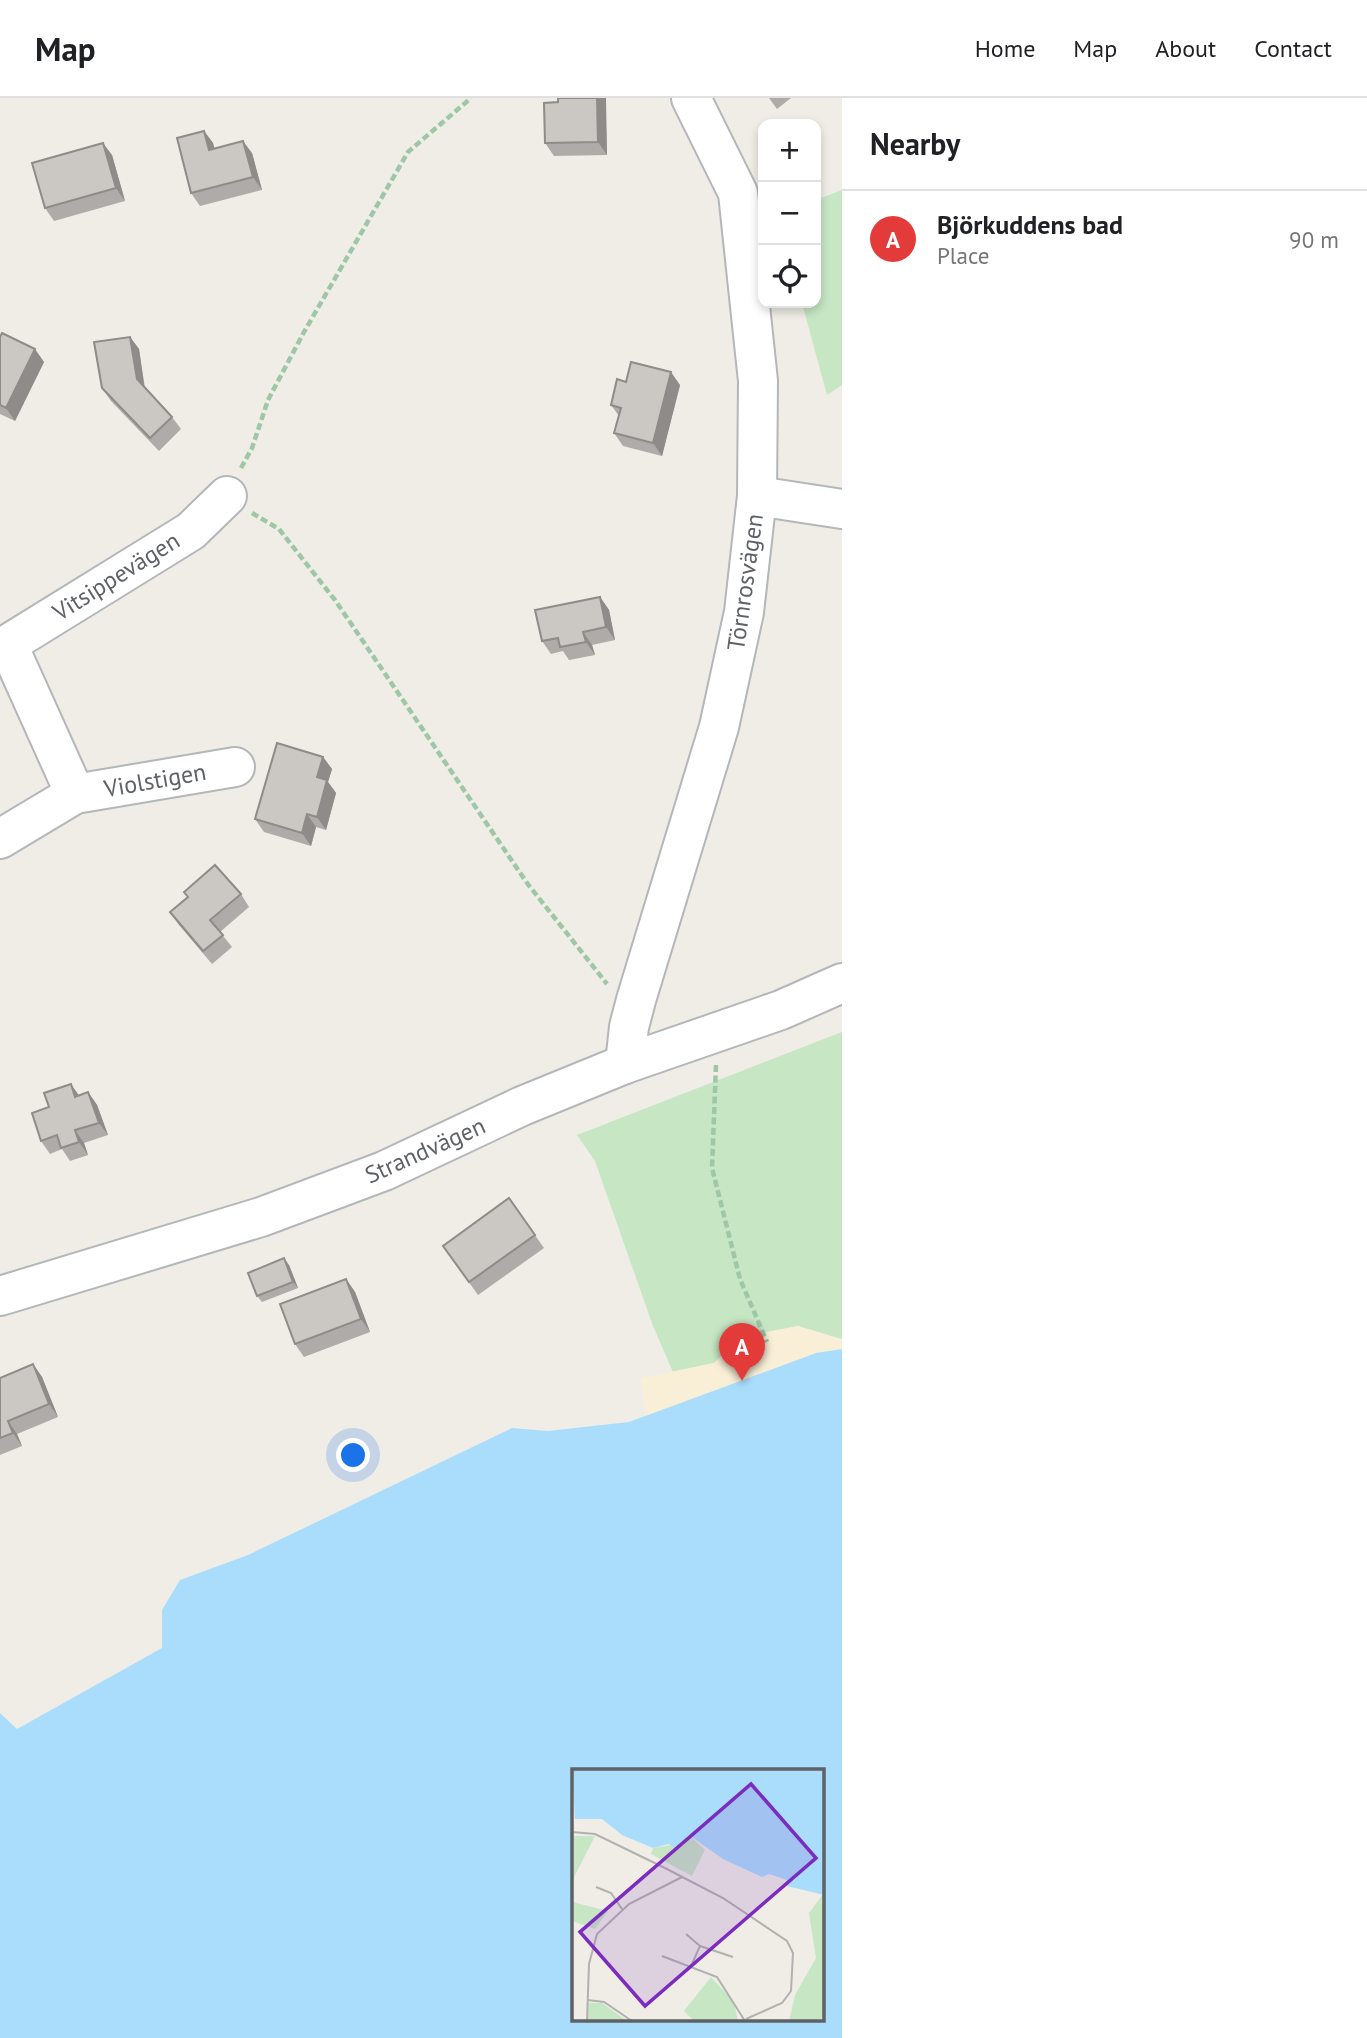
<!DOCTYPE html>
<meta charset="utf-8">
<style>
:root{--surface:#fff;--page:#f6f6f6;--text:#202124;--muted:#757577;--line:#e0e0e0;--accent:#e33b39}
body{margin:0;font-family:"PT Sans",sans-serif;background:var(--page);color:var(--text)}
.controls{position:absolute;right:21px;top:21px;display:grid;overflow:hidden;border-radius:14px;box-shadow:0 4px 10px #0003}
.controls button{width:63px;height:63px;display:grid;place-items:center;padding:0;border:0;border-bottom:2px solid var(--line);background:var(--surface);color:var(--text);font:35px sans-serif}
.you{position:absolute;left:354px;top:1358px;width:24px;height:24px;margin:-18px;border:5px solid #fff;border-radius:50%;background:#1a73e8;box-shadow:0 0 0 10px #1a73e833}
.badge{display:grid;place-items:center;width:46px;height:46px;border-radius:50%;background:var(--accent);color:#fff;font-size:23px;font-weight:700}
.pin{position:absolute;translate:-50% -58px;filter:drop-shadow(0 2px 4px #0008)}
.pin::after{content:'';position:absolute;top:37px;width:24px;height:21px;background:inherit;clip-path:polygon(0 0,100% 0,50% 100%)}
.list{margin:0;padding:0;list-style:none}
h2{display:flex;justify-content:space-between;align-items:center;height:91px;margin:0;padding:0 28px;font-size:30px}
h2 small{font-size:23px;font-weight:400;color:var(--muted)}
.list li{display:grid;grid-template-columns:46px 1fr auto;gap:21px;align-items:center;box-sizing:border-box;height:98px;padding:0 28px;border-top:2px solid var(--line)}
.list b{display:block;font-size:26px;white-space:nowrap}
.list p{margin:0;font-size:23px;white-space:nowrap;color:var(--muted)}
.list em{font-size:23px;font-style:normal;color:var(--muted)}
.icon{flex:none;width:38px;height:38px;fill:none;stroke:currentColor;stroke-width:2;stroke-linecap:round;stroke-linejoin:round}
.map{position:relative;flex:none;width:842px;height:1940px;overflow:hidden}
header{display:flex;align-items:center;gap:42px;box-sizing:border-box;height:98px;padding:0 35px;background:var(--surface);border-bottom:2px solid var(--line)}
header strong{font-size:33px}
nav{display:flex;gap:38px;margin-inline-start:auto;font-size:24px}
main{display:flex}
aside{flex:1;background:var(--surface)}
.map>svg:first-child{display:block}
.green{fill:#c6e6c4}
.sand{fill:#f9efd7}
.water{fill:#aaddfc;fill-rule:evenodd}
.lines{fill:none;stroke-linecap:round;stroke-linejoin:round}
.minor-casing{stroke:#b3b7ba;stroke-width:42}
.path{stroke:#9dc7a6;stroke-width:4.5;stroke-dasharray:7 3.5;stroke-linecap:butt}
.minor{stroke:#fff;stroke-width:38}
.wall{fill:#afaba8}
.shaded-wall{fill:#8e8b88}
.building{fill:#cbc7c3;stroke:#8e8b88;stroke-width:2}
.labels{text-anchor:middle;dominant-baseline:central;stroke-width:7;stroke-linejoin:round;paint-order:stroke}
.street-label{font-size:24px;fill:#5e6266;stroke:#fff}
.inset-road{fill:none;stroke:#b1b1af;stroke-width:2}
.view{fill:#7b2cbf;fill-opacity:0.15;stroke:#7b2cbf;stroke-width:3.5}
.inset-edge{fill:none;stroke:#5e6266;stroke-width:3.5}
</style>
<header>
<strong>Map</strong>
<nav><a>Home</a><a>Map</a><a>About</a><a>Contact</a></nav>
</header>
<main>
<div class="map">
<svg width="842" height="1940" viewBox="0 0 842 1940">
<rect width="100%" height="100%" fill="#efede6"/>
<g class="green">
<polygon points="842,92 842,287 827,297 802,205 816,205 816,102"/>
<polygon points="842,934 842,1241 798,1228 742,1239 714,1265 673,1274 653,1228 595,1063 577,1037"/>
</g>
<polygon class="sand" points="798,1228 842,1242 842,1292 648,1334 641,1280 714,1265 742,1239"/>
<path class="water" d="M842 1251V1940H0V1615L17 1631 162 1550V1512L180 1482 248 1457 512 1330 548 1333 629 1324 816 1255ZM574 1672H823V1921H574Z"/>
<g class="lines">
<defs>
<g id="minor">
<polyline points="757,398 842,411"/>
<polyline points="8,547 75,696 235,669"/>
<polyline points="0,551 191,433 227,398"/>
<polyline points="0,741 75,696"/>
<polyline points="625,966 629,929 636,902 719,629 744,514 757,398 758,283 738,95 691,0"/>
<polyline points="0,1198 261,1119 384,1073 522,1008 625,966 781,912 842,885"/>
</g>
</defs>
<use href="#minor" class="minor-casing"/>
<g class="path">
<polyline points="241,370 252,350 268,302 304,234 408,54 471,0"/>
<polyline points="252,415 279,431 335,502 527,785 607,886"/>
<polyline points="716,967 712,1070 740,1181 767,1244"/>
</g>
<use href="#minor" class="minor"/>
</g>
<g class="wall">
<polygon points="558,0 605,0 607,57 554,58 545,45 558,4"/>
<polygon points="769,0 791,0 777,11"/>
<polygon points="204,33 213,45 214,50 252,55 262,92 200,108 191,95"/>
<polygon points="112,57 125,103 54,123 45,110"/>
<polygon points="0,239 44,264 15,323 0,316"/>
<polygon points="130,239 139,251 145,290 172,319 181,331 159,353 111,303 102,290"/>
<polygon points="680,287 662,358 623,348 614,335 619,318 611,307"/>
<polygon points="600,499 609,512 615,542 592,547 595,557 569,562 563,553 551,556 542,543"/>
<polygon points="323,659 332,671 328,684 336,695 326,732 316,729 311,748 264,734 255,721"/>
<polygon points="241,796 249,809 220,834 232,849 212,866 179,827 170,814 187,799"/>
<polygon points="88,994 97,1007 108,1037 84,1045 88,1057 70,1063 62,1051 50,1056 41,1043 78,997"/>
<polygon points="509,1100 544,1150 478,1197 443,1148"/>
<polygon points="289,1167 298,1190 262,1204 257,1198"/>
<polygon points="346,1181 355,1194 370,1234 304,1259 295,1246"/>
<polygon points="33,1266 42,1279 58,1319 17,1336 22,1348 0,1357 0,1280"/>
</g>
<g class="shaded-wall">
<polygon points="597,0 606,0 607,57 598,44"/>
<polygon points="204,33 213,45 218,64 209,52"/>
<polygon points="243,43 252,55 262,92 253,79"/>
<polygon points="103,45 112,57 125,103 116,90"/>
<polygon points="130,239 139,251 145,294 137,281"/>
<polygon points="35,251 44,264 15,323 6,310"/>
<polygon points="671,274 680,287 662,358 653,345"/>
<polygon points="600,499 609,512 615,542 606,529"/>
<polygon points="583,534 592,547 595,557 586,544"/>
<polygon points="323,659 332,671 328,684 336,695 326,732 317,719 317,679"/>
<polygon points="307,716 316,729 311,748 302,735"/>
<polygon points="71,986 80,999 75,999"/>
<polygon points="88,994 97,1007 108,1037 99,1025"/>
<polygon points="75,1032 84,1045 88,1057 79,1044"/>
<polygon points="284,1160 289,1167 298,1190 293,1184"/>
<polygon points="346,1181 355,1194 370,1234 361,1221"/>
<polygon points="33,1266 42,1279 58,1319 49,1306"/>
<polygon points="8,1323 17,1336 22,1348 13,1335"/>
</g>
<g class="building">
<polygon points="558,0 597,0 598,44 545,45 544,5 558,4"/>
<polygon points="204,33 209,52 243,43 253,79 191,95 177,40"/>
<polygon points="103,45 116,90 45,110 32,65"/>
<polygon points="2,235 35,251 6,310 0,307 0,239"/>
<polygon points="130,239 137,281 172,319 150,340 102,290 94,244"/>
<polygon points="631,264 671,274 653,345 614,335 621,310 611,307 617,281 626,284"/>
<polygon points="600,499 606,529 583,534 586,544 560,549 558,540 542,543 535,512"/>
<polygon points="277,645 323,659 317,679 327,682 317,719 307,716 302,735 255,721"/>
<polygon points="215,767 241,796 210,822 223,837 203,853 170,814 188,799 184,794"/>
<polygon points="71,986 75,999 88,994 99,1025 75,1032 79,1044 61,1050 57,1037 41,1043 32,1015 49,1009 44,995"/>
<polygon points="509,1100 535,1137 469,1184 443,1148"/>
<polygon points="284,1160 293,1184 257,1198 248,1175"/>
<polygon points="346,1181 361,1221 295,1246 280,1206"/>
<polygon points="33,1266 49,1306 8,1323 13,1335 0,1340 0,1280"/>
</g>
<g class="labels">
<g class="street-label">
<text transform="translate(116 478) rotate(-32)">Vitsippevägen</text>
<text transform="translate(745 484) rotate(-82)">Törnrosvägen</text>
<text transform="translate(155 682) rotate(-10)">Violstigen</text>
<text transform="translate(425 1052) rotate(-24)">Strandvägen</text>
</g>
</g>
<g transform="translate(572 1671)">
<rect width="252" height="252" fill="#efede6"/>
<path d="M117 66 133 81 120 107 79 85 81 79 106 75ZM0 67H23L0 112ZM251 125 252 252H217L223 226 244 189 237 144ZM0 131 4 134 36 142 23 160 0 152ZM139 208 162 233 166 252H122L112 242ZM15 234H30L55 252H16Z" fill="#c6e6c4"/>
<path d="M0 0H252V126L215 117V111L197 105 190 108 151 90 117 66 103 79 97 75 81 79 50 66 30 50H3Z" fill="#aaddfc"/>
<path class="inset-road" d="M0 63 23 65 93 99 151 129 215 172 221 184 219 222 210 234 174 250M24 118 39 124 50 140M114 165 128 177 120 195M128 177 161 188M90 187 145 208 173 252M15 231 32 233 60 252M15 252 17 195 25 165 57 135 110 108"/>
<path class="view" d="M179 15 244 89 73 237 8 163Z"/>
<rect width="252" height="252" class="inset-edge"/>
</g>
</svg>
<div class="controls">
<button>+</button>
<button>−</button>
<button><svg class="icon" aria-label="locate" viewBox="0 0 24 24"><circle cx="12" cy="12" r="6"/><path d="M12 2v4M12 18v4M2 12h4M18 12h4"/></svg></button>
</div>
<div class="you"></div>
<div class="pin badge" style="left:742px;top:1283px">A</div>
</div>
<aside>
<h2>Nearby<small></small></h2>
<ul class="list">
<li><span class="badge">A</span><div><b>Björkuddens bad</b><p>Place</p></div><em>90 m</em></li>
</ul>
</aside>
</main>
